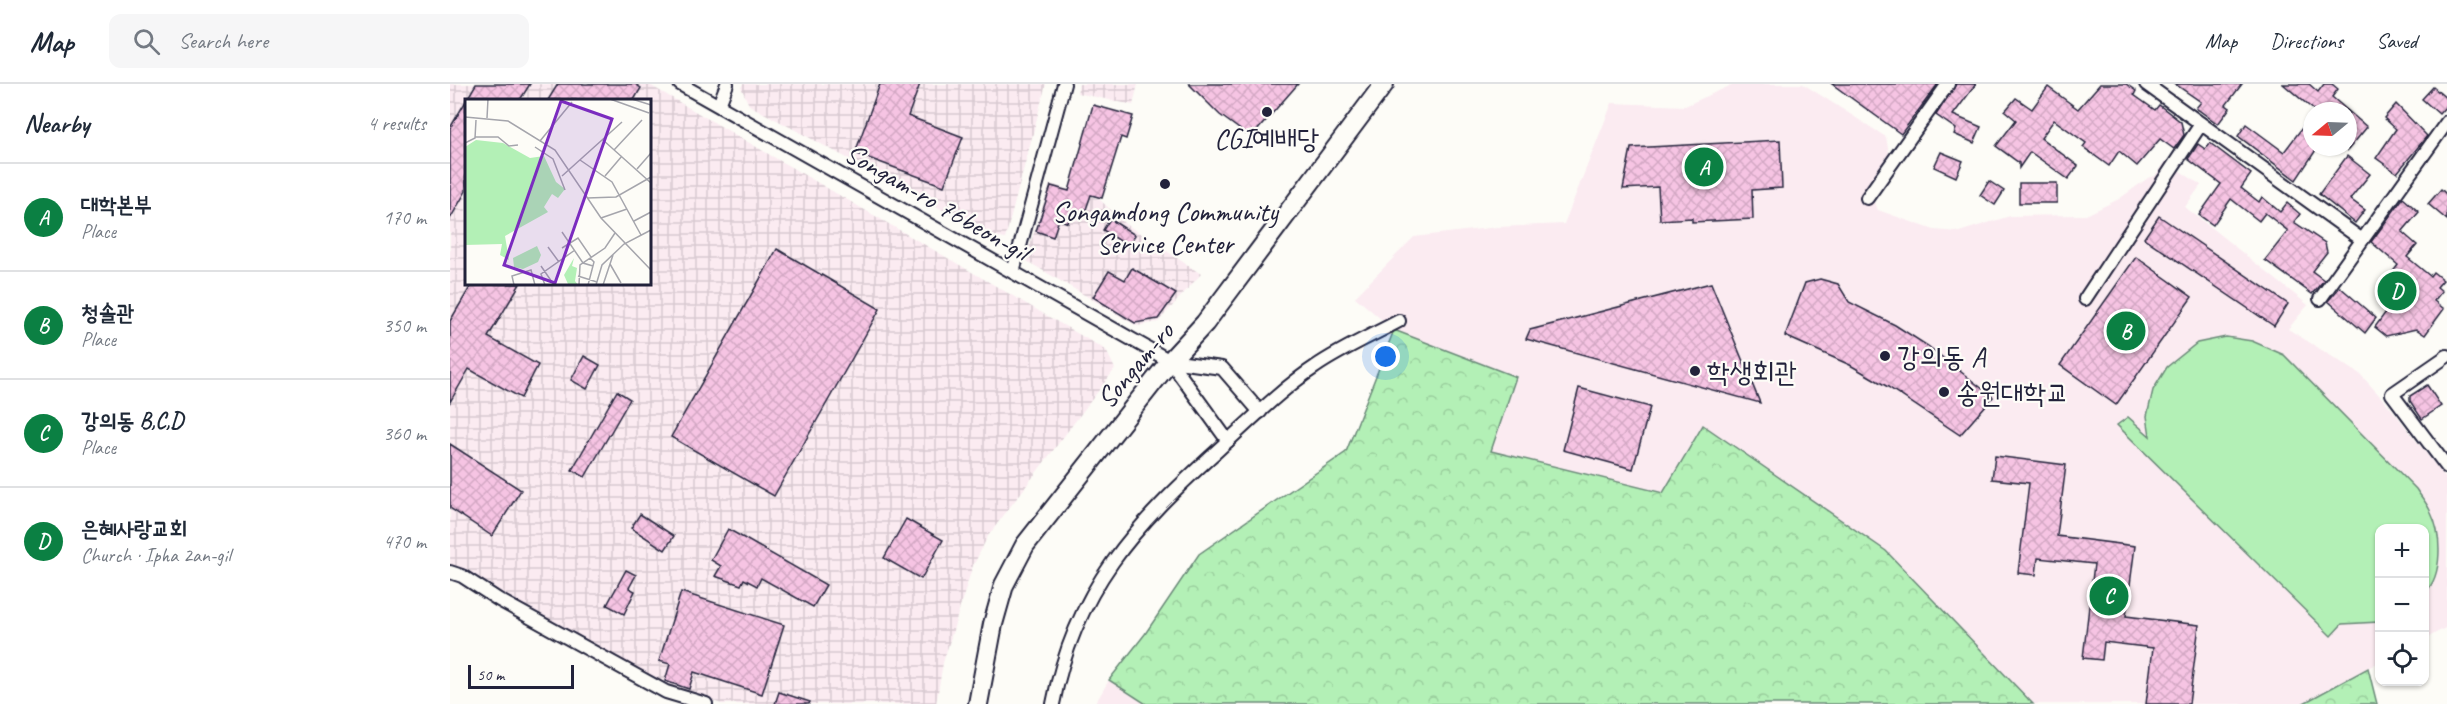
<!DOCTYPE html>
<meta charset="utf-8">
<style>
:root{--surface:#fff;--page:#f6f6f7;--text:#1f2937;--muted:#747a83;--line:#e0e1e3;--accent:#0b8043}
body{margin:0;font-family:Caveat,"Poor Story",sans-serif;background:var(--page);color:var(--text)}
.controls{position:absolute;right:18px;bottom:18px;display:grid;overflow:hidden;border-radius:12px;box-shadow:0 2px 4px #0004}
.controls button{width:54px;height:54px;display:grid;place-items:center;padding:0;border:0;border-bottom:2px solid var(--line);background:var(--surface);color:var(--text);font:30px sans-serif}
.compass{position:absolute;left:1853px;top:18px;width:54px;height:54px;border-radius:50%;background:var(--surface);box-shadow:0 2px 4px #0004;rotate:251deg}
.scale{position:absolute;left:18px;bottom:15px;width:106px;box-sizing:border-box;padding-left:6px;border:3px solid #22223b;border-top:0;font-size:16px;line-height:21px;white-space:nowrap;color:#22223b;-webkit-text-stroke:4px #fdfcf7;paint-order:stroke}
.you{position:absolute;left:936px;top:273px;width:21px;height:21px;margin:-15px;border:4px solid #fff;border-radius:50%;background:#1a73e8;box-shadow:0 0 0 9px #1a73e833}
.badge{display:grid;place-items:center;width:39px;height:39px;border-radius:50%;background:var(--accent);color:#fff;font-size:20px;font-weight:700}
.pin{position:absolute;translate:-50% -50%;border:3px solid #fff;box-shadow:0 2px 6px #0006}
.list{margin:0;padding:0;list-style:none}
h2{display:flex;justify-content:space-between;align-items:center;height:78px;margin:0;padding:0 24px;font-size:26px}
h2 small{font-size:20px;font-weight:400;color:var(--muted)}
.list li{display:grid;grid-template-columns:39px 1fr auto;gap:18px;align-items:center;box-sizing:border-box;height:108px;padding:0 24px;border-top:2px solid var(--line)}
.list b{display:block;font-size:22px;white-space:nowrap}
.list p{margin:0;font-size:20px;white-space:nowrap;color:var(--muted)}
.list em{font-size:20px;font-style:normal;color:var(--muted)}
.icon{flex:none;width:33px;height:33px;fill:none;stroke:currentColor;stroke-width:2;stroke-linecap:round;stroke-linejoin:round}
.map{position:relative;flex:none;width:1997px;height:620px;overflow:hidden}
header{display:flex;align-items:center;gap:36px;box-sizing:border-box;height:84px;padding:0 30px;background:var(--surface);border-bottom:2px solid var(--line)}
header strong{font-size:28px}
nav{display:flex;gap:33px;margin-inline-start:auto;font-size:21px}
.search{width:420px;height:54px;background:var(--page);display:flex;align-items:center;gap:15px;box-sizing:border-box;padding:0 21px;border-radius:12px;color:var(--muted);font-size:22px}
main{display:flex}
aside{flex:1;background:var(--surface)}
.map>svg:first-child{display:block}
.built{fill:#fbebf1}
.industrial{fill:url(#industrial-grid);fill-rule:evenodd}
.green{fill:#b3f0b6;stroke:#6a8978;stroke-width:1.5}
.forest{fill:url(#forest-crowns);stroke:#6a8978;stroke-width:1.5}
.building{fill:url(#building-cross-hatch);stroke:#22223b;stroke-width:1.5}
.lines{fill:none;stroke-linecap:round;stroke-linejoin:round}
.minor-casing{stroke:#22223b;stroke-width:16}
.secondary-casing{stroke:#22223b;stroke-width:22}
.minor{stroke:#fdfcf7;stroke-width:12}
.secondary{stroke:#fdfcf7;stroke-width:18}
.poi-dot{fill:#22223b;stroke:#fdfcf7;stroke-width:2}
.labels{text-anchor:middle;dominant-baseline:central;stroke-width:4.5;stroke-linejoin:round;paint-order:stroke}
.poi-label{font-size:28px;fill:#22223b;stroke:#fdfcf7;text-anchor:start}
.street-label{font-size:28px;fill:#22223b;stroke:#fdfcf7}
.inset-road{fill:none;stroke:#a5a5ac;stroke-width:1.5}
.view{fill:#7b2cbf;fill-opacity:0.15;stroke:#7b2cbf;stroke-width:3}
.inset-edge{fill:none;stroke:#22223b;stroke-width:3}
</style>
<header>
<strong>Map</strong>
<div class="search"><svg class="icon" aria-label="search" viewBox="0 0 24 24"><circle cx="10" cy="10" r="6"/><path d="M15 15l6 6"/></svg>Search here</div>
<nav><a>Map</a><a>Directions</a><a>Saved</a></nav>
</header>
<main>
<aside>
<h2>Nearby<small>4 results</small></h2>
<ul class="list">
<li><span class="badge">A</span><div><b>대학본부</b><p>Place</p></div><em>170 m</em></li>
<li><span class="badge">B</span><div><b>청솔관</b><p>Place</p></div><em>350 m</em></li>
<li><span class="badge">C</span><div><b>강의동 B,C,D</b><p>Place</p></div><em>360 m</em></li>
<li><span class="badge">D</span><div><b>은혜사랑교회</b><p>Church · Ipha 2an-gil</p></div><em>470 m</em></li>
</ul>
</aside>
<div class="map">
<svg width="1997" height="620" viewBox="0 0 1997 620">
<defs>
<pattern id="industrial-grid" width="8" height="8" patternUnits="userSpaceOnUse" patternTransform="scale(1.5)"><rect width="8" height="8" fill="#fbebf1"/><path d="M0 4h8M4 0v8" fill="none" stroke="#d7c9d0"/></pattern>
<pattern id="forest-crowns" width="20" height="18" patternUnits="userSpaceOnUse" patternTransform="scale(1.5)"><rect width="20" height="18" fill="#b3f0b6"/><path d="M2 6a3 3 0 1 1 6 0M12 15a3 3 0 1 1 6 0" fill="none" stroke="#9ace9d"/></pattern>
<pattern id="building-cross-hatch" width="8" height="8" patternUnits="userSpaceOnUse" patternTransform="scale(1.5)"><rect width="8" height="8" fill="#f6c4e3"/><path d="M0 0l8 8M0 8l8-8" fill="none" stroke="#d3a8c4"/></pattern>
</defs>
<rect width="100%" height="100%" fill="#fdfcf7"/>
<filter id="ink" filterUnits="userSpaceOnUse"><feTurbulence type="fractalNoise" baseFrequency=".0167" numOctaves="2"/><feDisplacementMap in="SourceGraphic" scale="12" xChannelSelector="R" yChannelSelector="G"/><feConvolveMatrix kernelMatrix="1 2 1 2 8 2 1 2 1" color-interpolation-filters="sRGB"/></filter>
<g filter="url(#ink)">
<g class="built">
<polygon points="1284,0 1353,0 1436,53 1439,69 1409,112 1424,118 1428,126 1484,146 1509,148 1560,132 1636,131 1669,115 1698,94 1705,92 1715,77 1751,101 1735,123 1858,221 1838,245 1910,290 1940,323 1997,396 1997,543 1975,555 1974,444 1930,444 1929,578 1852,620 1583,620 1436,467 1253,342 1213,409 1040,367 1066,293 944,246 905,213 964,153 1047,143 1114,140 1162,19 1235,22"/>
<polygon points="659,596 696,620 645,620"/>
</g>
<g class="industrial">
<path d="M0 0H198L656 266 665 285 538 452 522 484 493 579 486 620H272L215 602 0 484ZM16 16H200V200H16Z"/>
<polygon points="293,0 596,0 555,155 541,152 299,21 291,3"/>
<polygon points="629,0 688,0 683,21 627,9"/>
<polygon points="600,100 649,115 676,140 751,190 708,238 687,242 575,176"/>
</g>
<path class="green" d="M1776 253 1802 257 1834 271 1966 405C1971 413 1978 420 1981 429 1992 451 1993 491 1975 509L1974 444H1930L1929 538 1892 540 1881 552 1667 341 1678 333 1700 352 1697 332 1703 306 1717 283 1747 259Z"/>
<g class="forest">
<polygon points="944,246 1066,293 1041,367 1213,409 1253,341 1436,467 1583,620 696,620 659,596 695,550 749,470 896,368"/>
<polygon points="1918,584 1927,620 1852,620"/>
</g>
<g class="building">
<polygon points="26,0 80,0 70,16 16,16 16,107 0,135 0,44"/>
<polygon points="108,0 185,0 191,4 184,16 98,16"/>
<polygon points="430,0 470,0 458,32 513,53 494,102 405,69"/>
<polygon points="739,0 848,0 805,49 796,50 770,31"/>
<polygon points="1382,0 1488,0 1451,50"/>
<polygon points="1506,0 1526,0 1503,31 1531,43 1524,59 1504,50 1506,45 1486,31"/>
<polygon points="1650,0 1676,0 1686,7 1684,11 1705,26 1709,21 1731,38 1734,51 1724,65 1710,55 1687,82 1669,67 1659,82 1633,63 1636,59 1604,36 1591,54 1628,82 1618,95 1580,68 1569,84 1569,79 1546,62 1566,36 1555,27 1566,14 1582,25 1598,3 1628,25"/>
<polygon points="1725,0 1792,0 1776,21 1780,24 1768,40 1746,24 1751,18"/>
<polygon points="1833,0 1859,0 1868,8 1874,0 1882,0 1888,5 1882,13 1917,43 1898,66 1898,27 1865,27"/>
<polygon points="1983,3 1997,15 1997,21 1989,30 1972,15"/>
<polygon points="1946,20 1977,52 1947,89 1926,74 1946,45 1934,34"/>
<polygon points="643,21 683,32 676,55 671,53 652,114 641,111 634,131 622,127 618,139 609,135 603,153 586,147 601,102 619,107"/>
<polygon points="1796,40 1834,68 1855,40 1862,46 1862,63 1868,63 1846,96 1788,52"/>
<polygon points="1330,56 1332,104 1302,106 1303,135 1242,138 1242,134 1210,136 1208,103 1173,105 1181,64"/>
<polygon points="1760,59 1801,90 1791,104 1809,118 1812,113 1830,128 1837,119 1850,130 1844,138 1875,159 1877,168 1862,187 1874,196 1862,210 1815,176 1838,147 1815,129 1809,137 1781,115 1763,141 1749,131 1771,100 1738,75 1748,60 1755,65"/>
<polygon points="1491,68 1513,77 1506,93 1484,83"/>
<polygon points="1897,72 1920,90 1900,115 1915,126 1905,139 1869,110"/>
<polygon points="1539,97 1554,107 1545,121 1530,111"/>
<rect x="1569" y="99" width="38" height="20"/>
<polygon points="1991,105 1997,111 1997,136 1978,120"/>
<polygon points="1953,114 1969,128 1952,148 1967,161 1957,173 1980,192 1983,188 1993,196 1987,203 1992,207 1984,217 1994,225 1975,251 1966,245 1936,252 1925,243 1946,214 1936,207 1940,201 1936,197 1948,181 1921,158"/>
<polygon points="1709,132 1838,220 1824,242 1694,154"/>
<polygon points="660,135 685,151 678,162 653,146"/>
<polygon points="327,165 430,225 324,412 221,353"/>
<polygon points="1686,173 1742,213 1666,321 1610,281"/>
<polygon points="682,184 726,210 708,235 685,239 643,213 659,187 675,196"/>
<polygon points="1370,195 1388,200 1399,218 1445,241 1478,262 1543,313 1510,351 1438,303 1400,281 1335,252 1355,199"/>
<polygon points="1261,199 1310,319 1076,255 1080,246"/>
<polygon points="22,200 70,200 38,253 88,281 71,314 19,285 0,318 0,237"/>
<polygon points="1890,203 1926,234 1915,249 1878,217"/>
<polygon points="134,272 150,281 137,305 121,296"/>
<polygon points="1977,301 1991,322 1972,335 1960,317 1960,312"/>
<polygon points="1129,304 1200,323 1183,385 1113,366"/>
<polygon points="167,307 180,315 135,393 122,386"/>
<polygon points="0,360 71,406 42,452 0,424"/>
<polygon points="1545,372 1616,381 1607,452 1685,462 1676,532 1749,541 1739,620 1696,620 1703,564 1654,558 1652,576 1633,574 1644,480 1588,474 1586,491 1568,489 1579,399 1542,395"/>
<polygon points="190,430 224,452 215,466 181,444"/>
<polygon points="456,435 493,456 471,495 434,474"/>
<polygon points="278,445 376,501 363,523 311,494 307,502 294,495 291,501 265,492 271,482 261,476"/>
<polygon points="176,486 186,491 179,504 185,507 174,530 157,521"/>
<polygon points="231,508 334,541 312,610 244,588 239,605 215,597 220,580 209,577"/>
<polygon points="329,608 360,618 359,620 325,620"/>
</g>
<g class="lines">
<defs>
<g id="minor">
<polyline points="230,0 720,277 772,284 810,328"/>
<polyline points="1696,0 1911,155"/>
<polyline points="269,21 277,0"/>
<polyline points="1417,114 1498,0"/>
<polyline points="563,188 614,0"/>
<polyline points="1635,215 1751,40"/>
<polyline points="1870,215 1997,38"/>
<polyline points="1997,272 1942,310 1997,383"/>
<polyline points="720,277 778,357"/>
<polyline points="0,488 12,492 49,516 216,608 256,620"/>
<path d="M603 620C625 505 685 441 768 366 799 338 830 306 865 283 891 265 921 252 949 237"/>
</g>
<polyline id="secondary" points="528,620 543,540 554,501 575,461 720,277 755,239 934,0"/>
</defs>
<use href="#minor" class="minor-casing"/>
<use href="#secondary" class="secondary-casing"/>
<use href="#minor" class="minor"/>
<use href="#secondary" class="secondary"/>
</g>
</g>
<g class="poi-dot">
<circle cx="817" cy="28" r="6"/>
<circle cx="715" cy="100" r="6"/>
<circle cx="1435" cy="272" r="6"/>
<circle cx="1245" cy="287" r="6"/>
<circle cx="1494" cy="308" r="6"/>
</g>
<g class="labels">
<g class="poi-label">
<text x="817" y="54" text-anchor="middle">CGI예배당</text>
<text x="715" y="127" text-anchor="middle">Songamdong Community<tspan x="715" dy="32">Service Center</tspan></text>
<text x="1447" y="272">강의동 A</text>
<text x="1257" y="287">학생회관</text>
<text x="1506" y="308">송원대학교</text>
</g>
<g class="street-label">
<text transform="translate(487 118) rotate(30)">Songam-ro 76beon-gil</text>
<text transform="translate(685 281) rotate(-50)">Songam-ro</text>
</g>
</g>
<g transform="translate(15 15)">
<rect width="186" height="186" fill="#fdfcf7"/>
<path d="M72 147 76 156 73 163 58 170 49 168 48 159ZM109 159 107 167 112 169 110 182 113 186 103 185 99 176Z" fill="#b3f0b6"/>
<path d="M11 41 38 44 65 59 79 57 91 83 100 90 93 99 87 95 79 108 83 113 40 137 44 161 35 156 37 145 0 146V48Z" fill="#b3f0b6"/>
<path class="inset-road" d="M145 0 184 14M167 0 186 6M0 18 43 22 90 51 136 119 186 171M22 19 23 0M10 38H33L44 47 53 46M138 41 186 84M75 42 107 3M0 44 10 39 11 21M70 48 88 60 100 91M149 51 177 21M115 61 147 83 176 136M172 70 186 54M97 77 157 23M140 77 157 57M122 99 151 98 186 78M136 119 162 110M169 122 186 113M97 133 118 164 128 167M83 148 94 163M97 149 113 139 126 158M145 165 156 184M76 167 89 186M113 177 132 183M49 186 47 177 66 171 70 186M80 186 76 175 110 151M114 186 115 166 140 149 150 134M123 186 129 163 125 159M131 186 137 166 159 145 186 131M138 186 148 156"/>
<path class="view" d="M96 2 147 20 90 184 39 166Z"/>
<rect width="186" height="186" class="inset-edge"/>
</g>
</svg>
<div class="controls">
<button>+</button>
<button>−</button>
<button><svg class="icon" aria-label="locate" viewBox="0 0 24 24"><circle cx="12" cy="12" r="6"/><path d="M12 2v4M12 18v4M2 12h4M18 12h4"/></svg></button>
</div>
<svg class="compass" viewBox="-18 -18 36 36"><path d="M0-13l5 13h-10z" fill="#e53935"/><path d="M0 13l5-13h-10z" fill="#747a83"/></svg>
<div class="scale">50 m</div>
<div class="you"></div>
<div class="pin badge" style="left:1254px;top:83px">A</div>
<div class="pin badge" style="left:1676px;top:247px">B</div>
<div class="pin badge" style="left:1659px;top:512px">C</div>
<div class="pin badge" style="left:1947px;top:207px">D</div>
</div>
</main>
